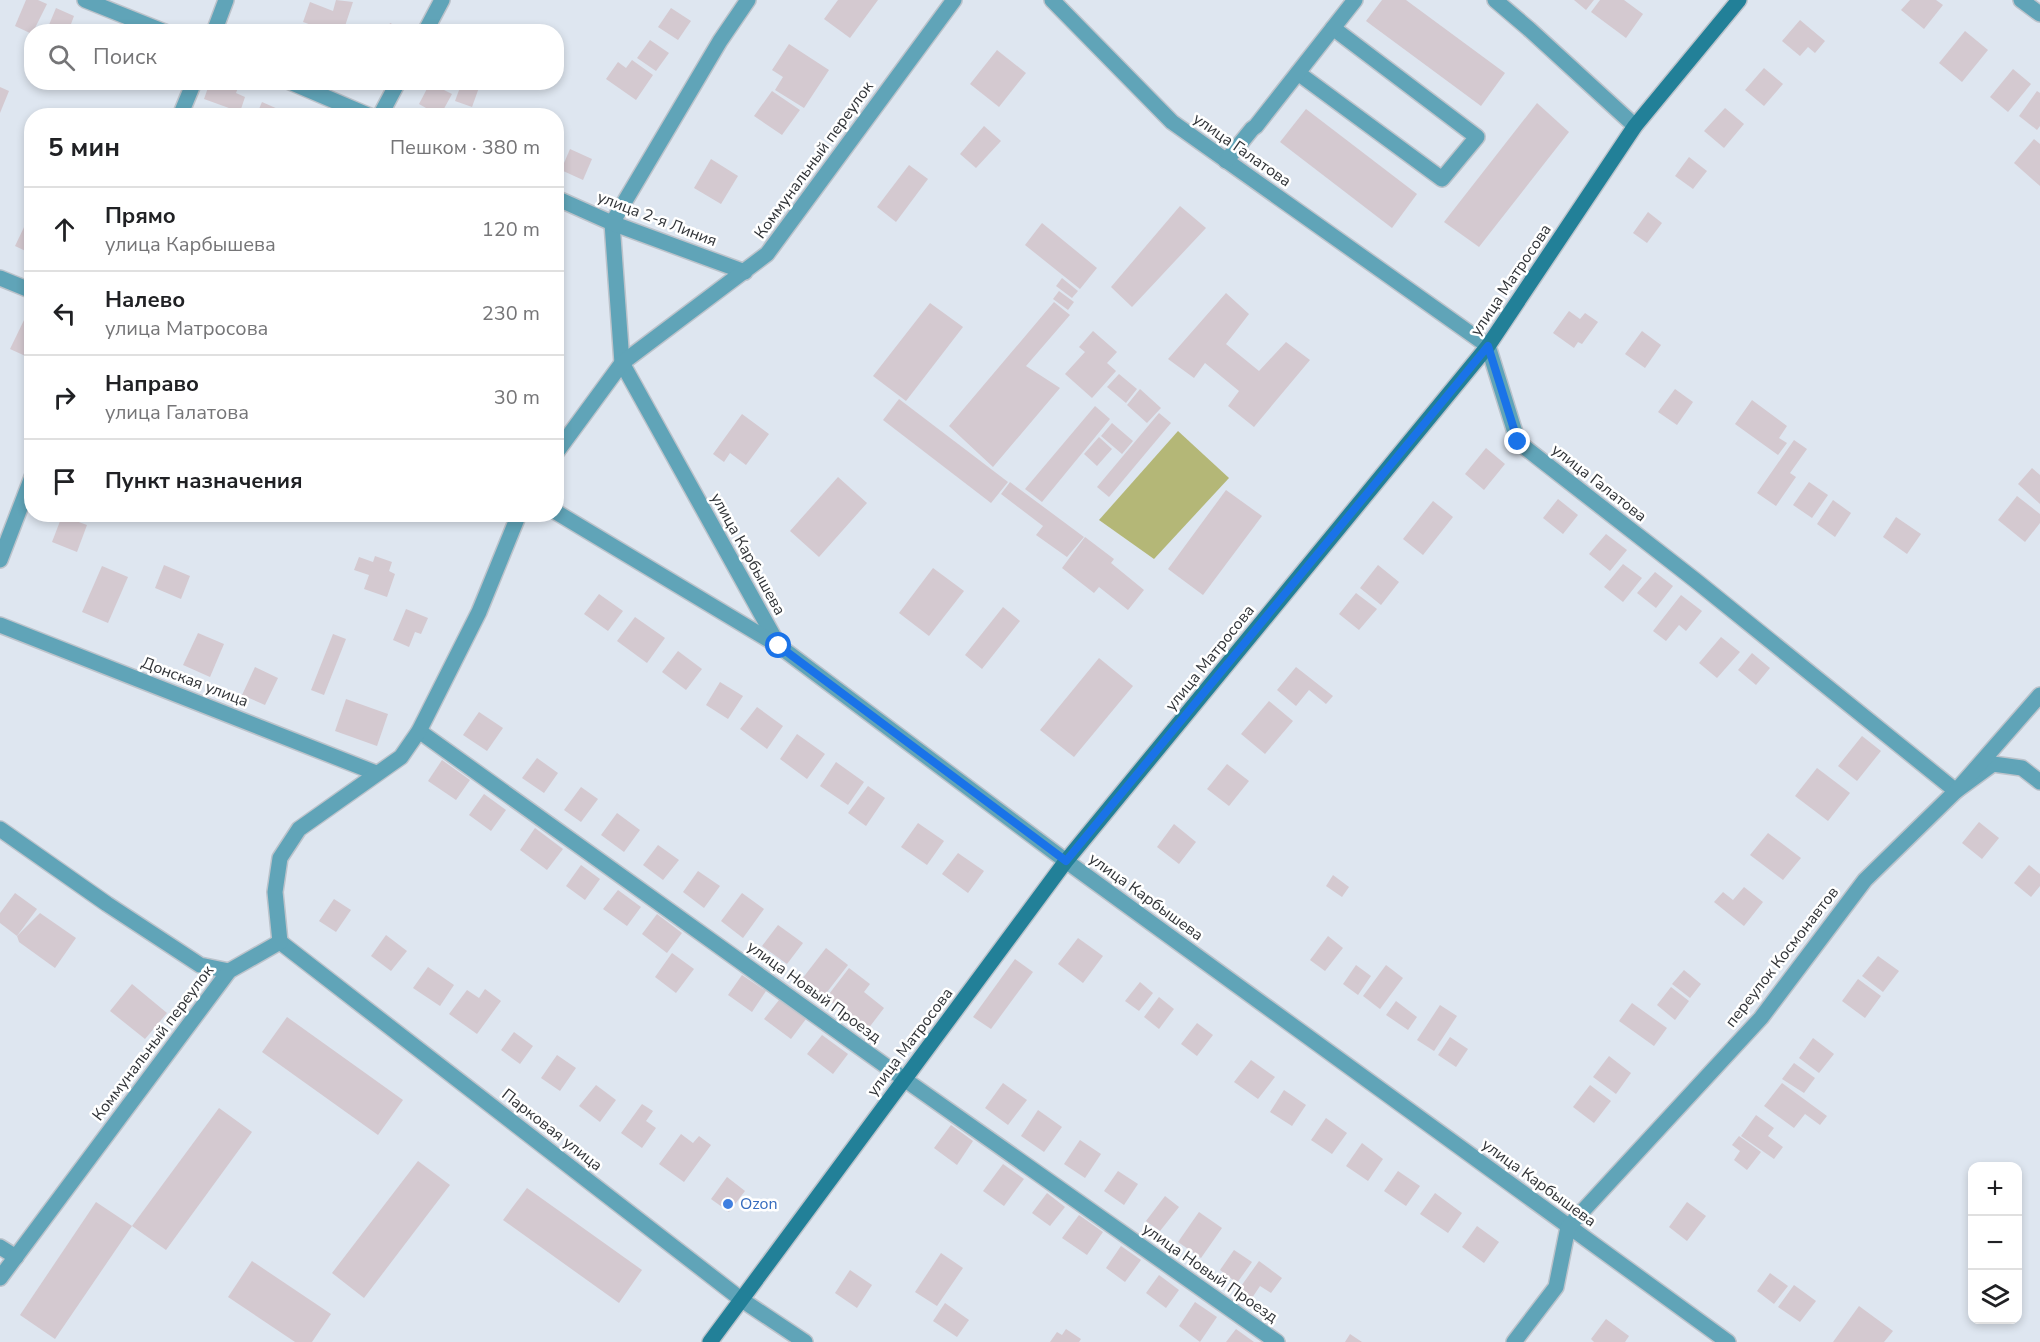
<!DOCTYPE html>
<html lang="ru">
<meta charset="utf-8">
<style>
:root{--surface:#fff;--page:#f6f6f6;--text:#202124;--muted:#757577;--line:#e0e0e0}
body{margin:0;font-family:"Nunito Sans",sans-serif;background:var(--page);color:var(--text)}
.controls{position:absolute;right:18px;bottom:18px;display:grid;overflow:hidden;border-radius:12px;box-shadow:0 3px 9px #0003}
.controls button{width:54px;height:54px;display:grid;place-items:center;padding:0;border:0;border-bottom:2px solid var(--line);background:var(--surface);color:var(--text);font:30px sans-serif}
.stop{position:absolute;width:18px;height:18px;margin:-14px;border:4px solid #1a73e8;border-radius:50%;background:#fff}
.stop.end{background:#1a73e8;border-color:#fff;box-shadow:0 2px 6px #0008}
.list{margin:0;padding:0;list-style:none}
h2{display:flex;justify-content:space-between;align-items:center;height:78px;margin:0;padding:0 24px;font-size:26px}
h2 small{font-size:20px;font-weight:400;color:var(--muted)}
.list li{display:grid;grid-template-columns:39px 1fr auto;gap:18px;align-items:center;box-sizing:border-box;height:84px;padding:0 24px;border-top:2px solid var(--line)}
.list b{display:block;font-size:22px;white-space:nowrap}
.list p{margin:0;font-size:20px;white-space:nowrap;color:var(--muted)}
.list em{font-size:20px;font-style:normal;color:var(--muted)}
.icon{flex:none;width:33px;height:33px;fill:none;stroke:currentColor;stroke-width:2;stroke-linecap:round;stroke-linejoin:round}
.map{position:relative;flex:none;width:2040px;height:1342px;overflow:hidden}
.search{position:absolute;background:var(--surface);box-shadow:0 3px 9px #0003;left:24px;top:24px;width:540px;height:66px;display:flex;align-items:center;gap:15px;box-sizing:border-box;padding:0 21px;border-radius:24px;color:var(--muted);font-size:22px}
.panel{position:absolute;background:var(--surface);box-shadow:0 3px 9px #0003;left:24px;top:108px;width:540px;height:414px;border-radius:24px}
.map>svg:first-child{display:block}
.green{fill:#b4b777}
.building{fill:#d4c9d0}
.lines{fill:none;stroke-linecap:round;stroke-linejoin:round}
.street-casing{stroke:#bcc3cb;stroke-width:18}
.secondary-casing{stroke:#bcc3cb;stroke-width:18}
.street{stroke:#60a4b8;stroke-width:15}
.secondary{stroke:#228098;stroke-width:15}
.route{stroke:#1a73e8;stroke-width:8}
.shop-dot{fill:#3f7fe0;stroke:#fff;stroke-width:2}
.labels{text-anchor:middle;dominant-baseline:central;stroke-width:5;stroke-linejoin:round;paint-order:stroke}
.street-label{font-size:16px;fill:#323539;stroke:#fff}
.shop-label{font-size:16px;fill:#366cbe;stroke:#fff;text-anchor:start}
</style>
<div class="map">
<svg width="2040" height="1342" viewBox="0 0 2040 1342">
<rect width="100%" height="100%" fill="#dee6f0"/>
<polygon class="green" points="1178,431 1229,478 1154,559 1099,520"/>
<g class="building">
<polygon points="26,0 38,0 47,4 32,34 15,26"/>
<polygon points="336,0 353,2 343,32 331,32 303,22 310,2 333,11"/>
<polygon points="838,0 878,0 850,38 824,19"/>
<polygon points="1382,0 1406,0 1505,73 1481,106 1366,21"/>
<polygon points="1574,0 1594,0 1586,10"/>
<polygon points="1600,0 1624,0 1643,14 1626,38 1591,12"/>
<polygon points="1910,0 1936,0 1943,5 1924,29 1901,10"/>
<polygon points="56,8 74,16 68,32 46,32"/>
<polygon points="671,8 691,21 678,40 658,27"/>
<polygon points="1800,20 1825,41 1815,53 1808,47 1800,56 1782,41"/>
<polygon points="390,23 409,32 387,31"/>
<polygon points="101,24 119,31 119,32 98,32"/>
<polygon points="1965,31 1988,50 1962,82 1939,63"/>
<polygon points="650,40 669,53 656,71 637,58"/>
<polygon points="789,44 829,70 804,108 775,90 783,77 772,70"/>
<polygon points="997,50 1026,73 999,107 970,84"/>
<polygon points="632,60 653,75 636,100 606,79 618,62 626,68"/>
<polygon points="1764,68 1783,84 1764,106 1745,90"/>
<polygon points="2013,69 2031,84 2008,112 1990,97"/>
<polygon points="210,82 240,82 236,93 245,97 240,112 204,99"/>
<polygon points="462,82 481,82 472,107 455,101"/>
<polygon points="430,83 452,94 440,116 419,104"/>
<polygon points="0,87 9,91 0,113"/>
<polygon points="772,91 800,110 782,135 754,116"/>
<polygon points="2037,91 2040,93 2040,126 2037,130 2019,116"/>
<polygon points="262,102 287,113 286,116 256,116"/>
<polygon points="1537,103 1569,132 1479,247 1444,222"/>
<polygon points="1725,108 1744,124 1724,148 1704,131"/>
<polygon points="1306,109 1417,194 1392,228 1280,142"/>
<polygon points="984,126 1001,141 976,168 960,154"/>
<polygon points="2034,139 2040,144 2040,186 2014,163"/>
<polygon points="570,149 592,159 583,180 561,170"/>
<polygon points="1689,157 1707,171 1693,189 1675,176"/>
<polygon points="711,159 738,176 721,204 694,188"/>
<polygon points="909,165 928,179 896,222 877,207"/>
<polygon points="1180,206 1206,228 1132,307 1111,287"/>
<polygon points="1648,212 1662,223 1647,243 1633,233"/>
<polygon points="26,223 32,225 32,254 15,246"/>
<polygon points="1042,223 1097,268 1080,289 1025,245"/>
<polygon points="1062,278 1078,291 1072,298 1056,286"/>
<polygon points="1059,291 1074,302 1068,310 1053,299"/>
<polygon points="1226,293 1249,314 1226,344 1259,371 1286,342 1310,360 1254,427 1228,406 1239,391 1205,363 1194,378 1168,359"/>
<polygon points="1054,302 1070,315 1026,366 1060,388 993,467 949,426"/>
<polygon points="930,303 963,327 906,401 873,376"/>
<polygon points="1569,311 1580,319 1585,313 1598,322 1582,344 1578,342 1574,348 1553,333"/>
<polygon points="25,318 32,321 32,359 10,349"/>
<polygon points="1093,331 1117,352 1107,363 1116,371 1092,398 1065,374 1085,352 1079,347"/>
<polygon points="1642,331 1661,345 1645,368 1625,354"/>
<polygon points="1119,374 1137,389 1126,403 1107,387"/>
<polygon points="1140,389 1161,408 1147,423 1127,405"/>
<polygon points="1675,389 1693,402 1677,425 1658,412"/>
<polygon points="899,399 1008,482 991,503 883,420"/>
<polygon points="1752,400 1787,426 1779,438 1787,443 1778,455 1735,424"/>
<polygon points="1095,406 1110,419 1042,502 1025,489"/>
<polygon points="1159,413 1171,423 1109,497 1097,487"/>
<polygon points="742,414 769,434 746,465 730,453 724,462 713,454"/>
<polygon points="1112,423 1133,441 1122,454 1101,436"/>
<polygon points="1099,437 1112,449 1097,466 1084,454"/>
<polygon points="1794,440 1807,449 1790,473 1796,477 1776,506 1757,493"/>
<polygon points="1486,448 1505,464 1484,490 1465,474"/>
<polygon points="2032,468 2040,475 2040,504 2018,484"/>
<polygon points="838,477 867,503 819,557 790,531"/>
<polygon points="1010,482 1084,537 1067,557 1036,535 1043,526 1001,494"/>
<polygon points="1809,482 1828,495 1812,518 1793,505"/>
<polygon points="1226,490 1262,516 1203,595 1168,569"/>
<polygon points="2017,496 2040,514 2040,523 2025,542 1998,520"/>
<polygon points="1558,499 1578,515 1563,534 1543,518"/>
<polygon points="1833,500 1851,513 1835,537 1817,524"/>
<polygon points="1433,501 1453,517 1423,555 1403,539"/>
<polygon points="62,516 87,525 77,552 52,542"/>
<polygon points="1896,517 1921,534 1907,554 1883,537"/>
<polygon points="1606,534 1627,550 1610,571 1589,554"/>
<polygon points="1085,537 1114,559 1111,563 1144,590 1128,610 1099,587 1094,593 1062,568"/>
<polygon points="375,556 392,562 389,571 395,574 387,597 364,589 369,575 354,570 359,557 373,562"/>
<polygon points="1623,564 1642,578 1623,602 1604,587"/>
<polygon points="164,565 190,576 181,599 155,588"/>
<polygon points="1378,565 1399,582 1381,605 1360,588"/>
<polygon points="102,566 128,577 108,623 82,612"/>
<polygon points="933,568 964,591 929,636 899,613"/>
<polygon points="1655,572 1673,586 1656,608 1637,593"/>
<polygon points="1356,593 1377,609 1359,630 1339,614"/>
<polygon points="599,594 623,611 608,631 584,614"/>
<polygon points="1681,595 1702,611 1686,631 1679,625 1666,641 1653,631"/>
<polygon points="1003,607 1020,621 982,669 965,655"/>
<polygon points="406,609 428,618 421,634 415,632 409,647 393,640"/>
<polygon points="635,617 665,638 647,663 617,641"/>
<polygon points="198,633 224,644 210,677 183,665"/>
<polygon points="333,634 346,639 324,695 311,690"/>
<polygon points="1721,637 1740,652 1717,678 1699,663"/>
<polygon points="678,651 702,669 686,690 662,672"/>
<polygon points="1752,653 1770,668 1756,685 1738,670"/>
<polygon points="1099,658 1133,686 1074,757 1040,730"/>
<polygon points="255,667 278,678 265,705 242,695"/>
<polygon points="1296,667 1333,696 1326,704 1309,690 1296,706 1277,690"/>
<polygon points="720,682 743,696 728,719 706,705"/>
<polygon points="346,699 388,714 377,746 335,731"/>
<polygon points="1269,701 1293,721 1265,754 1241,734"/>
<polygon points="757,707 783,726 767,749 740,729"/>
<polygon points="479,712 503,728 487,751 463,735"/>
<polygon points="797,734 825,754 807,779 780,759"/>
<polygon points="1862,736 1881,751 1857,781 1838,766"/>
<polygon points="537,758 558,773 544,793 522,778"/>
<polygon points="442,760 470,780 456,800 428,781"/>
<polygon points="836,762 864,782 848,805 820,786"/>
<polygon points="1227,764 1249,781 1229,806 1207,789"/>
<polygon points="1817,768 1850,793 1828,821 1795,796"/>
<polygon points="868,786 885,798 866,826 848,813"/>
<polygon points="581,787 598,799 581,822 564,810"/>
<polygon points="484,794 506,810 491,831 469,815"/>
<polygon points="617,813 640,830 624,852 601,835"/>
<polygon points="1979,822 1999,838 1982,859 1962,843"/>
<polygon points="918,823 944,841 927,865 901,847"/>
<polygon points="1174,824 1196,842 1179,864 1157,847"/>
<polygon points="535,828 563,849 547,870 520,850"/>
<polygon points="1768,833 1801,858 1783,880 1750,855"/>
<polygon points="658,845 679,860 663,880 643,865"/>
<polygon points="958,853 984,871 968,893 942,874"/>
<polygon points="581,865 600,879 585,900 566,886"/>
<polygon points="2029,865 2040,874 2040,886 2031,897 2014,883"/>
<polygon points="698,871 720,886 704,908 683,892"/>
<polygon points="1333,875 1349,887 1342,897 1326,886"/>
<polygon points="1744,887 1763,902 1744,926 1714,902 1723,892 1733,900"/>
<polygon points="618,890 641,907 627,926 603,909"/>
<polygon points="15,893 37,909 17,936 0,923 0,913"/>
<polygon points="742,893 764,909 743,938 721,921"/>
<polygon points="334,899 351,910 336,932 319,921"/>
<polygon points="40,913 76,938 55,968 19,942 17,936"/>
<polygon points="657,914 682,933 667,953 642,934"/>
<polygon points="778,925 803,943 787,964 762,946"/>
<polygon points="386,935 407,951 391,971 371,956"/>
<polygon points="1328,936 1343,948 1325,971 1310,960"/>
<polygon points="1078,938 1103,956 1083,983 1058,964"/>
<polygon points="826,948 848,965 824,996 802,979"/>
<polygon points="672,953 694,969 676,993 655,977"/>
<polygon points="1878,956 1899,971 1883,992 1862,976"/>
<polygon points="1015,959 1033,972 991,1029 973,1017"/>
<polygon points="1356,965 1371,976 1358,995 1343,984"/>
<polygon points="1386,965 1403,978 1380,1009 1363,996"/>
<polygon points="428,967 454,985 440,1006 413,988"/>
<polygon points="849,968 870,984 864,992 884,1008 868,1029 826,998"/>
<polygon points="1684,970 1701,984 1690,998 1672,984"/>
<polygon points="742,975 766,991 752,1012 728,995"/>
<polygon points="1858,979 1881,996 1865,1018 1842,1001"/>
<polygon points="1140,982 1153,993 1139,1011 1125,1001"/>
<polygon points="132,984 167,1013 145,1039 110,1011"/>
<polygon points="1671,987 1689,1001 1675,1020 1657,1005"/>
<polygon points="485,989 501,1001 477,1034 449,1014 467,990 479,998"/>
<polygon points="1159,997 1174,1009 1159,1029 1144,1017"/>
<polygon points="779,1000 806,1019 791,1039 764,1019"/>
<polygon points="1396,1001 1417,1017 1408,1030 1386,1015"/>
<polygon points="1632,1003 1667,1028 1654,1046 1619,1021"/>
<polygon points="1440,1005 1457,1016 1434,1051 1417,1040"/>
<polygon points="287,1017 403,1100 378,1135 262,1052"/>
<polygon points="1197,1023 1213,1035 1197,1056 1181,1044"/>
<polygon points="514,1032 533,1046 520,1064 501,1050"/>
<polygon points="822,1035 848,1054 833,1074 807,1054"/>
<polygon points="1450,1037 1468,1049 1456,1067 1438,1055"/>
<polygon points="1813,1038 1834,1054 1819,1073 1799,1058"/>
<polygon points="557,1055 576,1068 560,1091 541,1078"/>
<polygon points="1609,1056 1631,1073 1616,1094 1593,1077"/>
<polygon points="1251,1060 1275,1077 1258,1099 1234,1082"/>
<polygon points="1794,1063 1815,1078 1804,1093 1782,1079"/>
<polygon points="1003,1083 1027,1100 1008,1125 985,1108"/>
<polygon points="1782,1083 1827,1116 1820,1125 1805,1114 1794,1128 1764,1106"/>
<polygon points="596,1085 616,1100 600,1122 579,1106"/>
<polygon points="1590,1085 1611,1101 1594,1123 1573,1107"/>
<polygon points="1284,1090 1306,1105 1292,1126 1270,1112"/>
<polygon points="642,1104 653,1111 646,1121 656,1128 642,1148 621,1133"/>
<polygon points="219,1108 252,1132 166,1250 132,1226"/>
<polygon points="1038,1110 1062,1127 1044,1152 1021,1136"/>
<polygon points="1756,1115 1774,1128 1768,1136 1783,1147 1774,1159 1741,1136"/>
<polygon points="1326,1118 1347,1133 1332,1154 1311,1140"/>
<polygon points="951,1125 973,1141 957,1165 934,1148"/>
<polygon points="681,1134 693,1143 699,1136 711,1145 684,1182 659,1164"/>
<polygon points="1739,1136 1761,1152 1747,1170 1734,1160 1740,1151 1732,1145"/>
<polygon points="1080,1140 1101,1154 1085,1178 1064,1164"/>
<polygon points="1362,1143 1383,1159 1368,1181 1346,1166"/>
<polygon points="418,1161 450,1185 364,1298 332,1273"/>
<polygon points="1003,1164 1024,1179 1004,1206 983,1191"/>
<polygon points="1118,1171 1138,1184 1124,1205 1104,1191"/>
<polygon points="1398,1171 1420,1186 1406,1206 1384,1191"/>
<polygon points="727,1177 745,1191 729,1212 711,1199"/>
<polygon points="527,1188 642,1270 619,1303 503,1220"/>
<polygon points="1047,1193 1065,1207 1050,1226 1032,1213"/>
<polygon points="1435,1193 1462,1213 1448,1233 1420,1214"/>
<polygon points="1165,1196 1179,1207 1160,1231 1146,1221"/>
<polygon points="96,1202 132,1226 55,1339 20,1315"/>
<polygon points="1687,1202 1706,1216 1687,1241 1669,1227"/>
<polygon points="1199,1212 1222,1228 1201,1258 1178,1242"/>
<polygon points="1079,1215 1103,1232 1087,1255 1062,1238"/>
<polygon points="1477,1226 1499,1242 1484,1263 1462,1247"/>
<polygon points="1121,1246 1141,1260 1125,1282 1106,1268"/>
<polygon points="1234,1250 1252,1262 1237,1283 1220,1270"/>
<polygon points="941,1253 963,1268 937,1306 915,1292"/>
<polygon points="252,1261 331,1314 312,1342 295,1342 228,1297"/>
<polygon points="1259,1261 1282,1278 1271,1293 1260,1286 1252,1298 1239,1289"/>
<polygon points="850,1270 872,1285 857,1308 835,1293"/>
<polygon points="1770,1273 1788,1286 1774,1304 1757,1291"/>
<polygon points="1159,1275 1179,1290 1166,1308 1146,1293"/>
<polygon points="1794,1285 1816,1301 1800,1322 1778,1307"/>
<polygon points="1195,1302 1217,1317 1200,1342 1179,1326"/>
<polygon points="945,1303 969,1320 957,1337 933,1321"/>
<polygon points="1859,1306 1893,1331 1884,1342 1833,1342"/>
<polygon points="1606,1319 1629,1336 1625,1342 1594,1342 1591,1339"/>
<polygon points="1066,1329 1081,1339 1079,1342 1050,1342 1057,1332 1062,1335"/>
<polygon points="1236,1329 1254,1342 1226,1342"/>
<polygon points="1350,1334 1362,1342 1345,1342"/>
</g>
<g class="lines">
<defs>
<g id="street">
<polyline points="85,0 165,32"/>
<polyline points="748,0 720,41 612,223 622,363 779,646 1066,861 1728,1342"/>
<polyline points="1052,0 1172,122 1488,346 1518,442 1695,580 1956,791 1993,764 2022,768 2040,782"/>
<polyline points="1495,0 1529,29 1635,126"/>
<polyline points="2021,0 2040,14"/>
<polyline points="214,32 226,0"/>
<polyline points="425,32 442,0"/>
<polyline points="1298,73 1442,179 1477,137 1333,28"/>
<polyline points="290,82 370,116"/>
<polyline points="180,116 194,82"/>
<polyline points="380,116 398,82"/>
<polyline points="1226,161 1252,129 1256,126 1355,0"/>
<polyline points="556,198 612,223 745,272"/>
<polyline points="0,278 32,291"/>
<polyline points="556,453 622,363 767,254 954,0"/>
<polyline points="556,512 779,646"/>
<polyline points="0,560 32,477"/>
<polyline points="0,625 376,773"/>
<polyline points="419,731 904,1079 1277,1342"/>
<polyline points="0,829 107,904 200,965 229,971"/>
<polyline points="280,942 742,1300 805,1342"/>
<polyline points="0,1247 16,1257"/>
<polyline points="0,1278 229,971 280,942 275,892 280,858 299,829 401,757 419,731 479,612 519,514"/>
<polyline points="1514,1342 1556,1287 1568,1227 1761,1018 1865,880 1956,791 2040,695"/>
</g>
<polyline id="secondary" points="710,1342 1066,861 1488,346 1635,126 1739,0"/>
</defs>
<use href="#street" class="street-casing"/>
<use href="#secondary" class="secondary-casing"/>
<use href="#street" class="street"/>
<use href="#secondary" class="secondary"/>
</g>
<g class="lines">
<polyline class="route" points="779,646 1066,861 1488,346 1518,442"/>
</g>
<circle class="shop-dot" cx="728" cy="1204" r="6"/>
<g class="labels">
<g class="street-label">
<text transform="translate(1242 150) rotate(35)">улица Галатова</text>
<text transform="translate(814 160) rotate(-54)">Коммунальный переулок</text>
<text transform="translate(657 219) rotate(21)">улица 2-я Линия</text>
<text transform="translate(1511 280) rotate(-56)">улица Матросова</text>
<text transform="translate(1599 483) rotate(38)">улица Галатова</text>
<text transform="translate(748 554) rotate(61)">улица Карбышева</text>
<text transform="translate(1210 658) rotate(-51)">улица Матросова</text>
<text transform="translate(195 682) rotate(21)">Донская улица</text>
<text transform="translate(1146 897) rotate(36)">улица Карбышева</text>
<text transform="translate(1782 957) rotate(-52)">переулок Космонавтов</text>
<text transform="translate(814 992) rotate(36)">улица Новый Проезд</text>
<text transform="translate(910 1042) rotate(-53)">улица Матросова</text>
<text transform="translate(153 1043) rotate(-53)">Коммунальный переулок</text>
<text transform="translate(552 1130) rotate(38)">Парковая улица</text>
<text transform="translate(1539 1183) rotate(36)">улица Карбышева</text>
<text transform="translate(1210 1273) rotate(35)">улица Новый Проезд</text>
</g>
<g class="shop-label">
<text x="740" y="1204">Ozon</text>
</g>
</g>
</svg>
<div class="controls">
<button>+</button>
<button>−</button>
<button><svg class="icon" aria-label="layers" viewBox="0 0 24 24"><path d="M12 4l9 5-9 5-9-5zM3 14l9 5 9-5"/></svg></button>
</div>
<div class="stop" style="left:779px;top:646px"></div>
<div class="stop end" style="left:1518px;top:442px"></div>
<div class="search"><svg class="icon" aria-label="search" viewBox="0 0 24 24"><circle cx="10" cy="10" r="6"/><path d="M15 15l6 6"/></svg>Поиск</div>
<section class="panel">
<h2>5 мин<small>Пешком · 380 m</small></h2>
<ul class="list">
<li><svg class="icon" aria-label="ahead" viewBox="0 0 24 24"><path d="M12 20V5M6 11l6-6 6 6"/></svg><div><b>Прямо</b><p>улица Карбышева</p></div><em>120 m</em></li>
<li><svg class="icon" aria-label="left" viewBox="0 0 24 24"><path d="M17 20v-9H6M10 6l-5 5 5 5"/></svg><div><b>Налево</b><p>улица Матросова</p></div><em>230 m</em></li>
<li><svg class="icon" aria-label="right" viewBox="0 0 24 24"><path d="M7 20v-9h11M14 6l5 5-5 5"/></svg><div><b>Направо</b><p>улица Галатова</p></div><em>30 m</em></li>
<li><svg class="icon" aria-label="arrive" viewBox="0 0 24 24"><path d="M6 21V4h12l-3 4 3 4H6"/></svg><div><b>Пункт назначения</b></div></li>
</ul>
</section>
</div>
